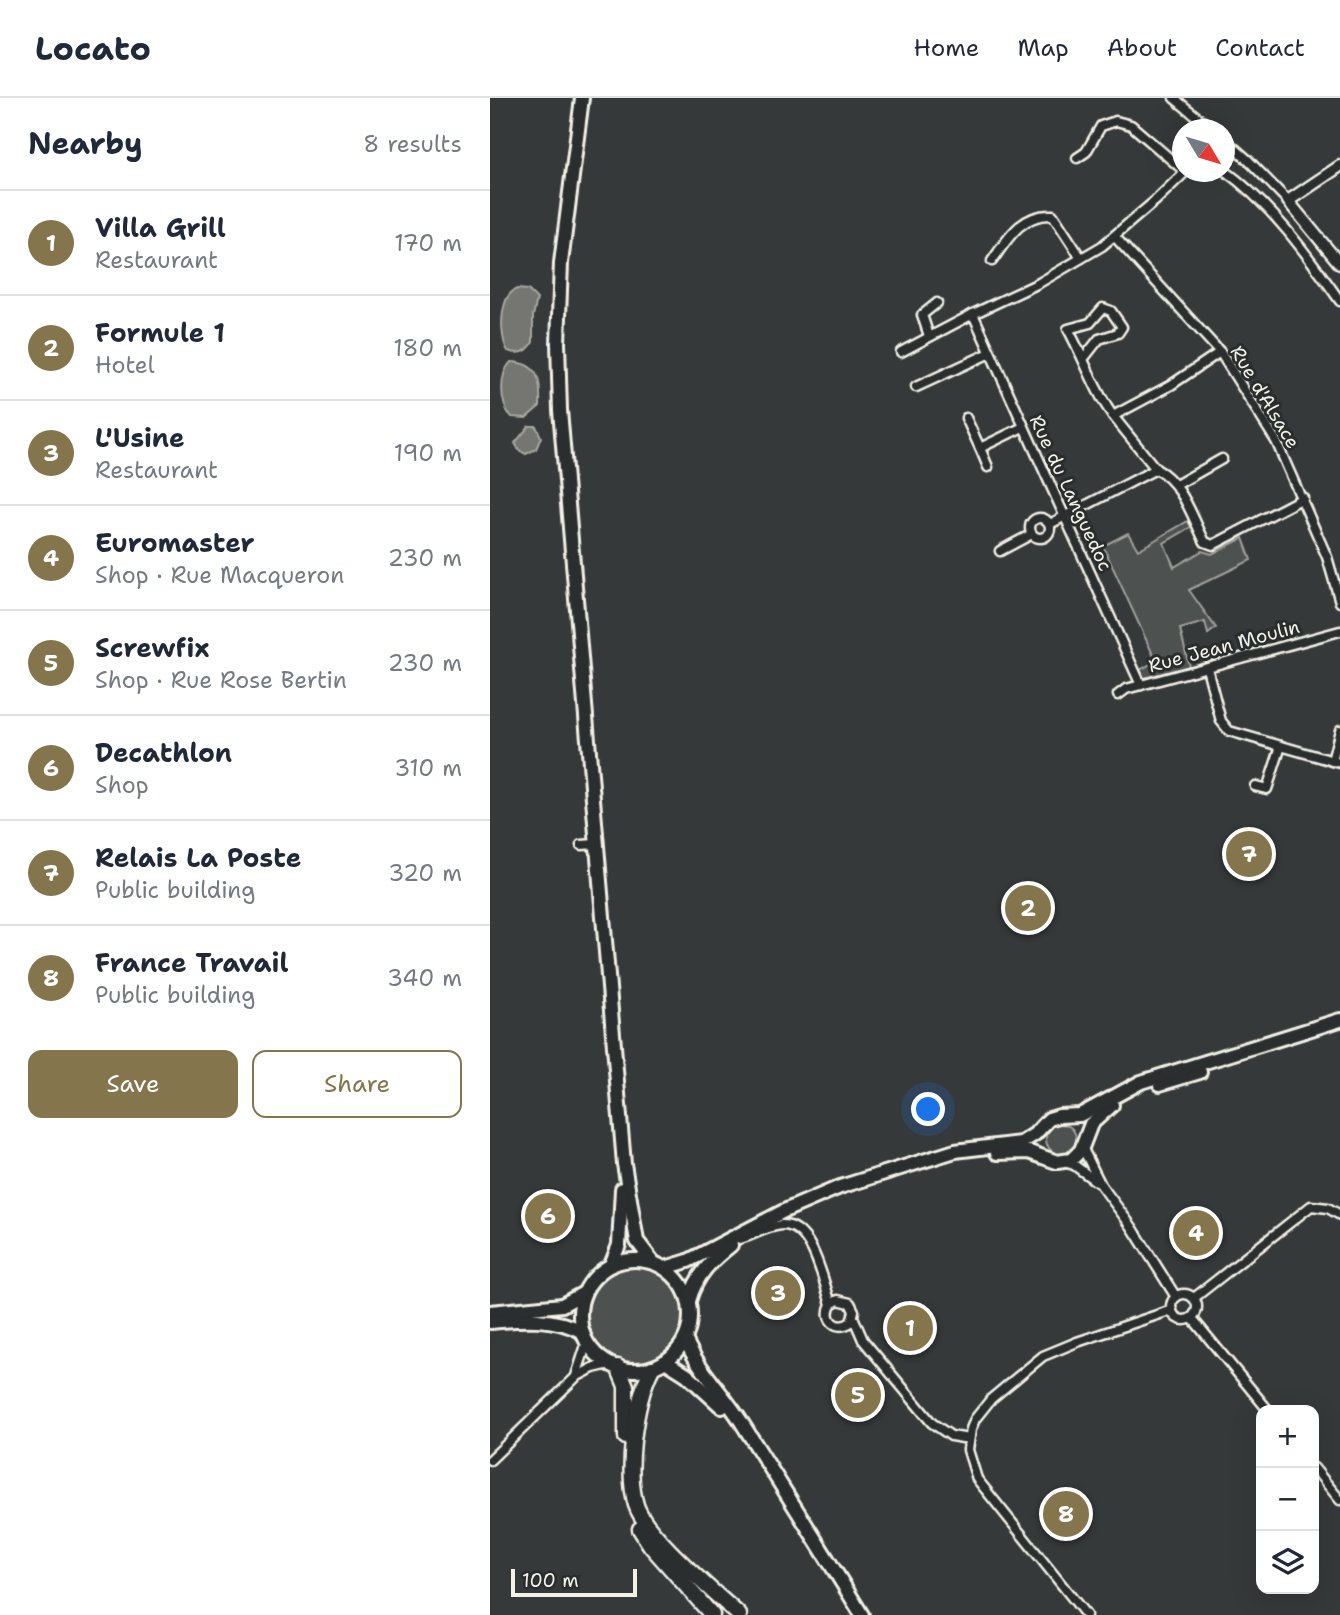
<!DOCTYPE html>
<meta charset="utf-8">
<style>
:root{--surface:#fff;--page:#f2f2f3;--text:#1f2937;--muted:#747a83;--line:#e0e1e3;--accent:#84754c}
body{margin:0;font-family:"Shantell Sans",sans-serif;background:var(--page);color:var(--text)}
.controls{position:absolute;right:21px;bottom:21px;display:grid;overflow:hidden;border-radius:14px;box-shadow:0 7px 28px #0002}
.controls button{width:63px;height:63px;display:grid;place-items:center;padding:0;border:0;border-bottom:2px solid var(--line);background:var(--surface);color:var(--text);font:35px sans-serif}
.compass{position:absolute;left:682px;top:21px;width:63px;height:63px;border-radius:50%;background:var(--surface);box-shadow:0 7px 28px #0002;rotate:128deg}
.scale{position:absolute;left:21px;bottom:18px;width:126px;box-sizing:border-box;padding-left:7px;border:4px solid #f4f1e8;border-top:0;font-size:19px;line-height:24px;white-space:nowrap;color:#f4f1e8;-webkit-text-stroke:5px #2a2d2e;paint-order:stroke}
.you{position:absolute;left:439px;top:1012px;width:24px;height:24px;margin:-18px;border:5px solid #fff;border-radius:50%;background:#1a73e8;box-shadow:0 0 0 10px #1a73e833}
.badge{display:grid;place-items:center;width:46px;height:46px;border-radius:50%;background:var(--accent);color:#fff;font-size:23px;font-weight:700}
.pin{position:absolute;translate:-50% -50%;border:4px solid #fff;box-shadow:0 2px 7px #0006}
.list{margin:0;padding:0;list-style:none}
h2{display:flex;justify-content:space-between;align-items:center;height:91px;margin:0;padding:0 28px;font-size:30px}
h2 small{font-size:23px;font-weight:400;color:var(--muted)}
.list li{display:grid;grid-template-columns:46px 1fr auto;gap:21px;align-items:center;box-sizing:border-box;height:105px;padding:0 28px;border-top:2px solid var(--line)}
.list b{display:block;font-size:26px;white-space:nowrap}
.list p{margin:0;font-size:23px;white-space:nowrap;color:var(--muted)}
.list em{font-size:23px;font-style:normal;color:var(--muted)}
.actions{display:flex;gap:14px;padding:21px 28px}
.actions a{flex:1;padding:16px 0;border:2px solid var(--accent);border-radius:14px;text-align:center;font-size:24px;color:var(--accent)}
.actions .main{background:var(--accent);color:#fff}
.icon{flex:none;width:38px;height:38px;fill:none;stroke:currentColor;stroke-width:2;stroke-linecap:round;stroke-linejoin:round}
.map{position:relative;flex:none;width:850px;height:1517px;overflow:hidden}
header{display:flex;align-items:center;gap:42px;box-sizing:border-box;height:98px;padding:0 35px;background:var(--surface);border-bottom:2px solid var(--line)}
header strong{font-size:33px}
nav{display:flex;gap:38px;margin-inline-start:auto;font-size:24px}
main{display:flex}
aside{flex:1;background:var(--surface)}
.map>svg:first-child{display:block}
.green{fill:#4e514f;stroke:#a1a19c;stroke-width:2}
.water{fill:#757572;stroke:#a8a7a1;stroke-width:2}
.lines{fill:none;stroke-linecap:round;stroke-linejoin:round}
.minor-casing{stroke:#f4f1e8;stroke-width:13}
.tertiary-casing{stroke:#f4f1e8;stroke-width:15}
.primary-casing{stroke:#f4f1e8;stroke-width:18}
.motorway-casing{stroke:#f4f1e8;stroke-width:19}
.minor{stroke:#2a2d2e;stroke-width:8}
.tertiary{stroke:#2a2d2e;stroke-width:10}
.primary{stroke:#2a2d2e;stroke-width:12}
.motorway{stroke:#2a2d2e;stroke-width:14}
.labels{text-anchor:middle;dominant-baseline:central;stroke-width:6;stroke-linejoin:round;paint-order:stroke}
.street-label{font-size:19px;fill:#f4f1e8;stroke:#2a2d2e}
</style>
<header>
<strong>Locato</strong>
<nav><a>Home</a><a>Map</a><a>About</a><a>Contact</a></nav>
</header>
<main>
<aside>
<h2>Nearby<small>8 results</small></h2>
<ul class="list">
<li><span class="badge">1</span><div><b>Villa Grill</b><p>Restaurant</p></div><em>170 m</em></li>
<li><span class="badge">2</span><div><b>Formule 1</b><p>Hotel</p></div><em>180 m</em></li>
<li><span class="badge">3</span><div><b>L'Usine</b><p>Restaurant</p></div><em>190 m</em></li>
<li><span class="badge">4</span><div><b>Euromaster</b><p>Shop · Rue Macqueron</p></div><em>230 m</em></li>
<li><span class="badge">5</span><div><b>Screwfix</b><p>Shop · Rue Rose Bertin</p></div><em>230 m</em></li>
<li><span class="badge">6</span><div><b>Decathlon</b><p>Shop</p></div><em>310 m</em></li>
<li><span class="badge">7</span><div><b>Relais La Poste</b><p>Public building</p></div><em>320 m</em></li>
<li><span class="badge">8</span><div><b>France Travail</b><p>Public building</p></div><em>340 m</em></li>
</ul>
<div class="actions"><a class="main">Save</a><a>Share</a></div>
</aside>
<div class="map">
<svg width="850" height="1517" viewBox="0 0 850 1517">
<rect width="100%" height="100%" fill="#363939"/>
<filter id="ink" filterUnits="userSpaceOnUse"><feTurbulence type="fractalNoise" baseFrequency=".0143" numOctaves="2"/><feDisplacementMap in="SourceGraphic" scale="14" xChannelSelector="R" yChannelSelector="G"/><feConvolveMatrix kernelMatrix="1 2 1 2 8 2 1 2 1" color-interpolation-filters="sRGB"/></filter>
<g filter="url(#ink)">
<g class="green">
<polygon points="698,423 701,429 674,445 684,469 712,453 722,456 753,440 761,462 699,492 726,530 718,536 715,524 690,531 699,568 654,580 650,572 666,563 613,448 638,435 648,452"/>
<circle cx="571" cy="1041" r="15"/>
<circle cx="147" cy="1217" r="49"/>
</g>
<g class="water">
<path d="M27 191 38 192 47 201 43 218V244C38 254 29 257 18 253 9 240 9 197 27 191Z"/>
<path d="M21 264C50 265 51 284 50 308L36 320 22 319C9 307 9 276 21 264Z"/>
<polygon points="39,328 46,328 51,339 46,351 36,356 29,352 25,345"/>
</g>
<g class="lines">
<defs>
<g id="minor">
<polyline points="684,0 723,32"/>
<polyline points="734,41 758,62 798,103"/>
<polyline points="587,60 596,54 611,28 626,23 641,27 692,71"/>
<path d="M734 72C781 106 817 156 850 203"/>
<polyline points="625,139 730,254 786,343 837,459 850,504"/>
<path d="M502 163C518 140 532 115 563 117L591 160"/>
<polyline points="483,216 651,587"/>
<polyline points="439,238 432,217 447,205"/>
<polyline points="411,254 483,216 549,185 612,148 665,103 695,74"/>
<path d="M730 254 681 287 623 318 666 371C692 384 702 419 715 444L723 447 813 400"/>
<path d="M594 260 609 241 628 235 632 229 621 213 613 210 600 225 578 231C594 260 604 292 623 318"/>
<polyline points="426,289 500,255"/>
<polyline points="476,320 490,350 533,329"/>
<polyline points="490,350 498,369"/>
<polyline points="686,387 732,361"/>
<circle cx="550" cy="430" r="10"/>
<polyline points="560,426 666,371"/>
<polyline points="510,453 542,436"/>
<polyline points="717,570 731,623 739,633 850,665"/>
<polyline points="628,597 636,591 651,587 850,533"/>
<polyline points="842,663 850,632"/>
<polyline points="765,688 777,691 791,648"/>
<polyline points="91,747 107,746"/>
<polyline points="592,1049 611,1087 642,1129 686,1199"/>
<polyline points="574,1064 584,1067 607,1084"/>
<path d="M250 1141C263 1137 278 1128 292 1127 323 1126 333 1183 341 1206 333 1222 347 1234 361 1224L364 1213 360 1205 348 1202 341 1206"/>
<circle cx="694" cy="1209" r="13"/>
<polyline points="704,1200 821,1108 838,1110 850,1117"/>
<polyline points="702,1220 778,1312"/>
<polyline points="364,1221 373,1242 442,1325 461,1338 479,1341"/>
<polyline points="86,1278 97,1244"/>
<polyline points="0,1362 86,1279 103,1270 120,1266"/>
<polyline points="824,1370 850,1402"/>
<polyline points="596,1517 487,1381 478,1352 481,1331 485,1321 501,1301 553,1258 587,1244 682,1212"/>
</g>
<polyline id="tertiary" points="850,68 798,103 850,166"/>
<g id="primary">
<polyline points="92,0 71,165 68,245 70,312 134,1066 147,1143 163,1164"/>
<polyline points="670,986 710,974"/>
<polyline points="507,1055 539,1054 567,1064 581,1062 591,1052 601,1026 622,1007"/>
<circle cx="145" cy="1217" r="55"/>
<polyline points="121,1167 129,1147 132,1091"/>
<polyline points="175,1170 198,1163 294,1113 350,1089 465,1053 531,1045 545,1036 559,1021 569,1018 590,1017 651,984 850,922"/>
<path d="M199 1203C206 1177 221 1163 241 1147"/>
<polyline points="0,1214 72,1207 94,1195"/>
<path d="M0 1224C32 1221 63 1218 93 1234"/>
<path d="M195 1241C209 1273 234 1296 252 1325 292 1389 333 1453 372 1517"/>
<polyline points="175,1263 197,1277 232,1309"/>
</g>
<g id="motorway">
<polyline points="128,1269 136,1288 136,1339"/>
<path d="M162 1270C151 1291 146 1318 143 1343 141 1363 140 1388 146 1407 156 1438 223 1493 249 1517"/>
<polyline points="150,1431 161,1448 222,1517"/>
</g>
</defs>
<use href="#minor" class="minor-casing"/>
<use href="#tertiary" class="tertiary-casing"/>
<use href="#primary" class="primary-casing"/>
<use href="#motorway" class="motorway-casing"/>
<use href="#minor" class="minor"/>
<use href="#tertiary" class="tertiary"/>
<use href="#primary" class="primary"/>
<use href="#motorway" class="motorway"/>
</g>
</g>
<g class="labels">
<g class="street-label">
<text transform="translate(775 299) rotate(59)">Rue d'Alsace</text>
<text transform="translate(581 395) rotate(65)">Rue du Languedoc</text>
<text transform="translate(734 548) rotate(-15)">Rue Jean Moulin</text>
</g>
</g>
</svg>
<div class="controls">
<button>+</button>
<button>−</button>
<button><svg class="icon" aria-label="layers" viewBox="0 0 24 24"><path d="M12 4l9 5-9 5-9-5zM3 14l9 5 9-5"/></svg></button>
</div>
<svg class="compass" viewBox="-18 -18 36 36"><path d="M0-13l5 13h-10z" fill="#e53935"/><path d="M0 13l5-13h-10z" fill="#747a83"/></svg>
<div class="scale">100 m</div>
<div class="you"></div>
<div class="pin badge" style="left:420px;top:1230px">1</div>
<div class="pin badge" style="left:538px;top:810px">2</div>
<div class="pin badge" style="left:288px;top:1195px">3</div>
<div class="pin badge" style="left:706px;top:1135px">4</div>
<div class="pin badge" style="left:368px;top:1297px">5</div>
<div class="pin badge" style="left:58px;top:1118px">6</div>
<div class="pin badge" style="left:759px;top:756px">7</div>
<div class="pin badge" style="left:576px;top:1416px">8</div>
</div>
</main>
